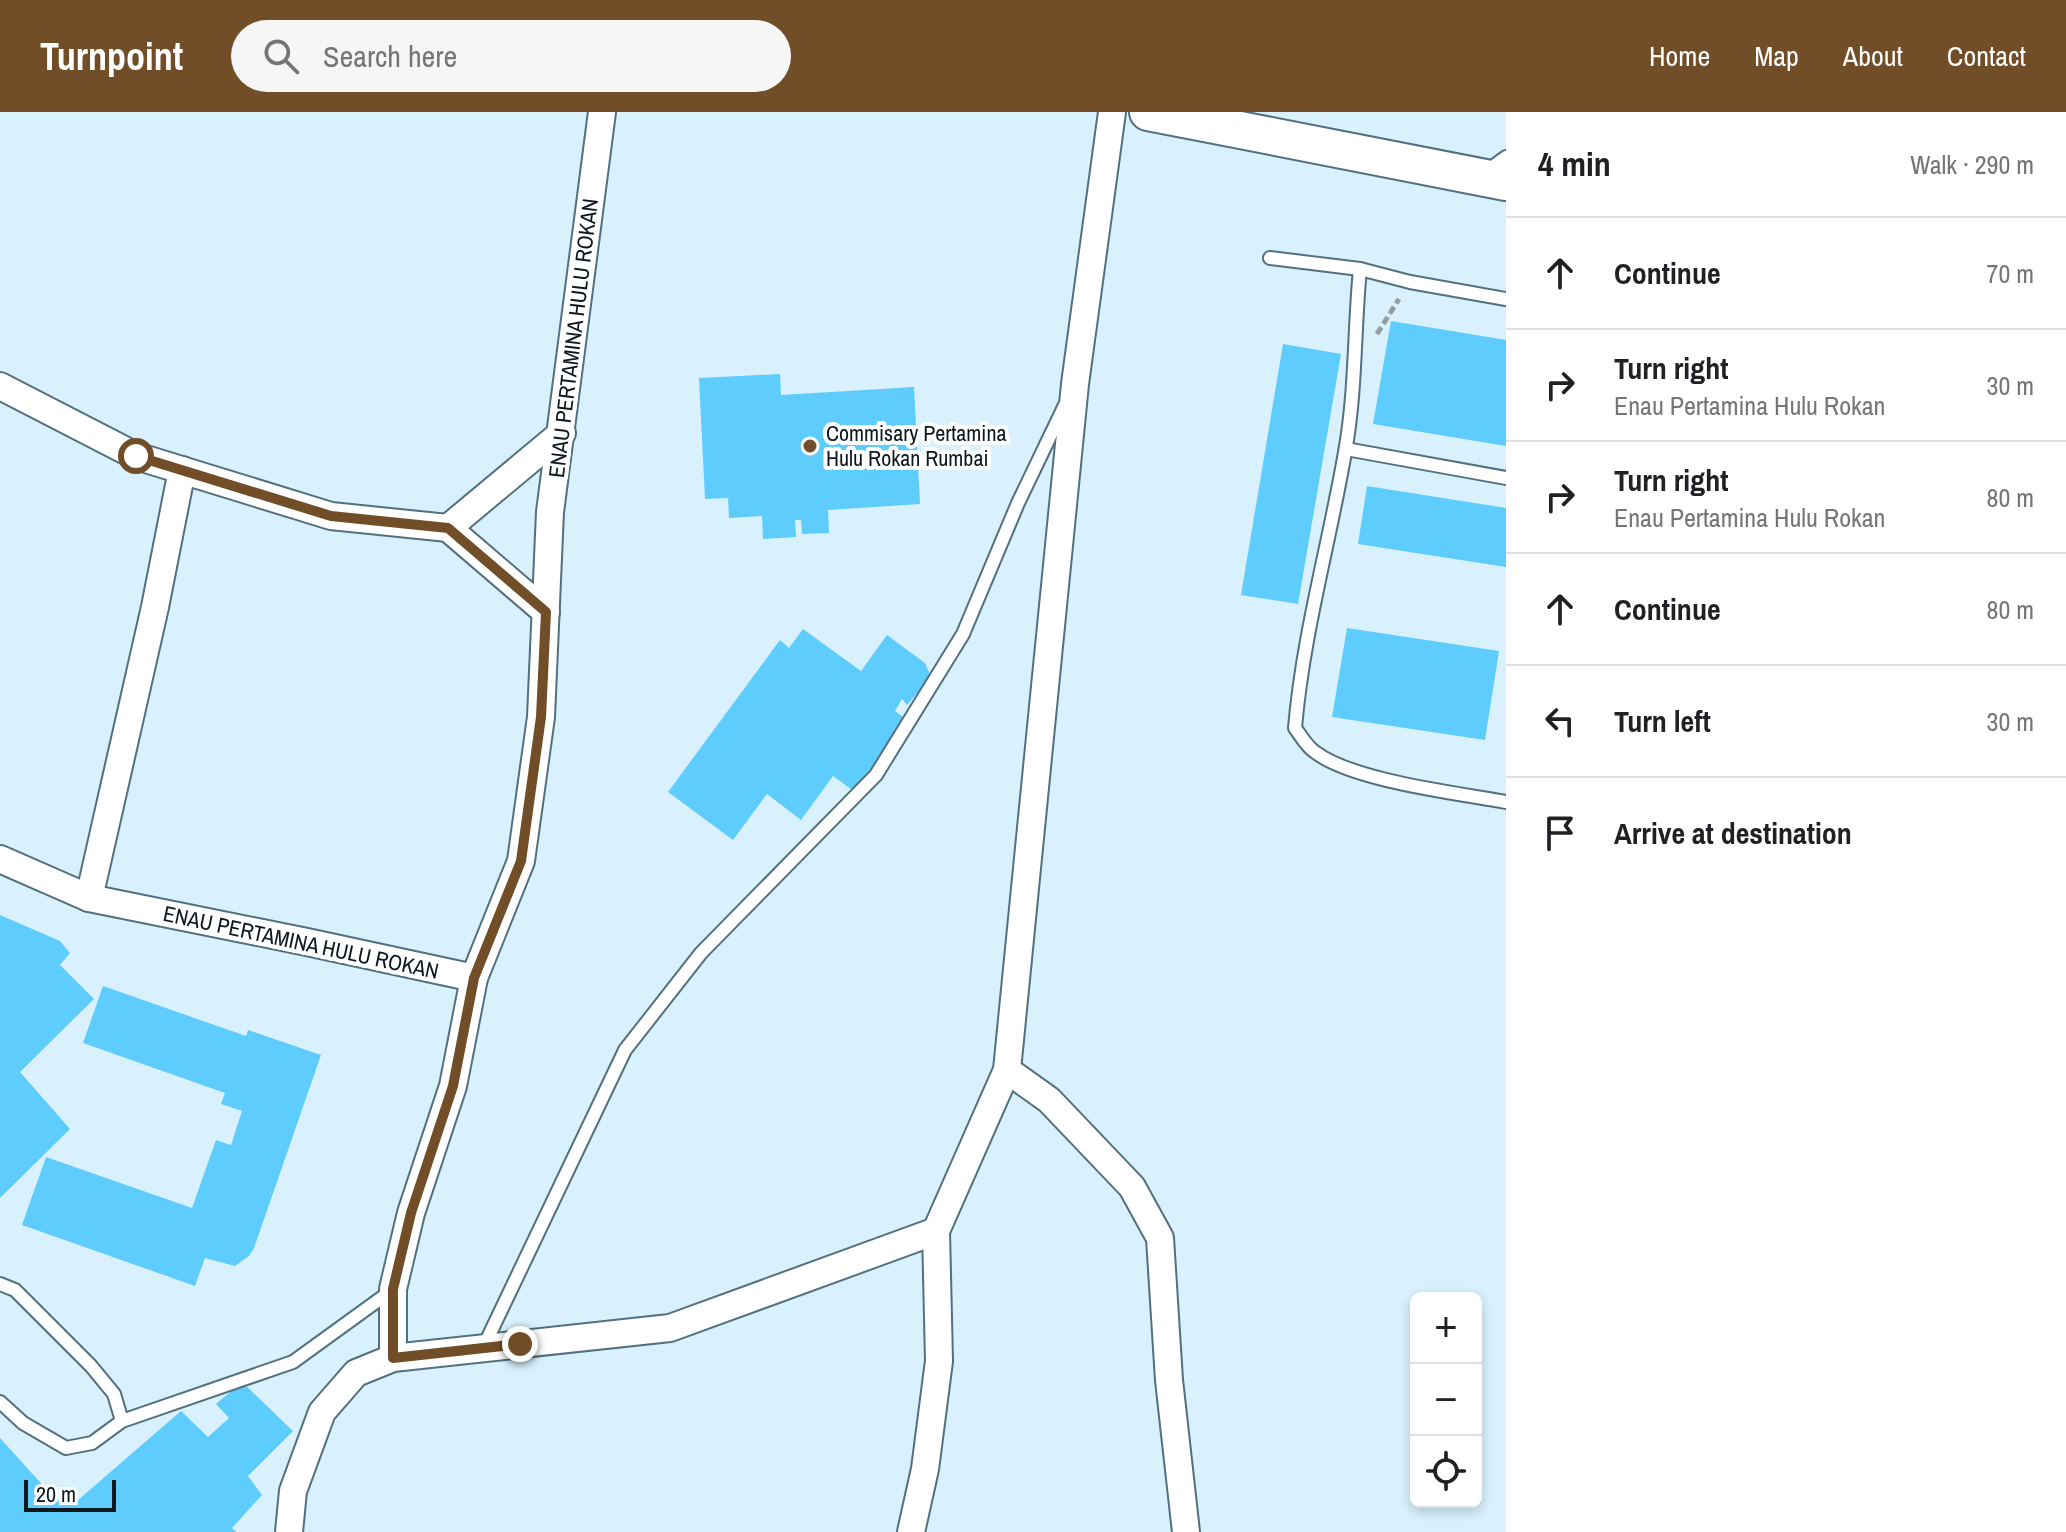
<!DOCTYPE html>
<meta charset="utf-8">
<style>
:root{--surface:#fff;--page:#f6f6f6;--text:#202124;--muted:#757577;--line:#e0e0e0;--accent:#714e27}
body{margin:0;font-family:"Archivo Narrow",sans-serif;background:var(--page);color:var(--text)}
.controls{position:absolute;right:24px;bottom:24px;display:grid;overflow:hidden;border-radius:12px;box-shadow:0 4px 12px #0003}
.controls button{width:72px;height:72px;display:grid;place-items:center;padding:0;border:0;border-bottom:2px solid var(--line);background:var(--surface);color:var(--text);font:40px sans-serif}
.scale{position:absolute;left:24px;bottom:20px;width:92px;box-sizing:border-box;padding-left:8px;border:4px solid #0c181e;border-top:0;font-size:22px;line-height:28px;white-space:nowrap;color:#0c181e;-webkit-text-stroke:6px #fff;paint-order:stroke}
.stop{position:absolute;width:24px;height:24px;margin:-18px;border:6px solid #714e27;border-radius:50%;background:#fff}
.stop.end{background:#714e27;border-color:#fff;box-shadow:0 2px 8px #0008}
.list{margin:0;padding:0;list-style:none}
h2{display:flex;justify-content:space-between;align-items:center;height:104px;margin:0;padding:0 32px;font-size:34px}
h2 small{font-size:26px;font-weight:400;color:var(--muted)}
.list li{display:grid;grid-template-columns:52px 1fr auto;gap:24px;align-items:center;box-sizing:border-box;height:112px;padding:0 32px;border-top:2px solid var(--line)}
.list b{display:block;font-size:30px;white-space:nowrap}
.list p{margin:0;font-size:26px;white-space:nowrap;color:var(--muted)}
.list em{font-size:26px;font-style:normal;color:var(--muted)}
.icon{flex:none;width:44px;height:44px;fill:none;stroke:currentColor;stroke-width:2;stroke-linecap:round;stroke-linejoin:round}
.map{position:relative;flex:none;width:1506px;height:1420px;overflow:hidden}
header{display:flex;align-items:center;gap:48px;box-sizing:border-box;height:112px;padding:0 40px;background:var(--accent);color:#fff}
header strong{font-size:38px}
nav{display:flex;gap:44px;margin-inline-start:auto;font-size:28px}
.search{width:560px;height:72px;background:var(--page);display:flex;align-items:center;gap:20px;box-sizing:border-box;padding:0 28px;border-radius:44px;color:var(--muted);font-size:30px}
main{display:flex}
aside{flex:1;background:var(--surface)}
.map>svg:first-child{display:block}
.built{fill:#d8f1fd;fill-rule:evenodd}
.building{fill:#5eccfd}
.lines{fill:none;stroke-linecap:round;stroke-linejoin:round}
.lane-casing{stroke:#52707f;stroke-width:16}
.street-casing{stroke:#52707f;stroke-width:30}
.secondary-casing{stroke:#52707f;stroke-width:40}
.path{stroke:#919ea4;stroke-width:5;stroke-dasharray:8 4;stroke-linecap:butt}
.lane{stroke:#fff;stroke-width:12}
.street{stroke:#fff;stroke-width:26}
.secondary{stroke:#fff;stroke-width:36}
.route{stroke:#714e27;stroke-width:10}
.poi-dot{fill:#714e27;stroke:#fff;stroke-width:3}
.labels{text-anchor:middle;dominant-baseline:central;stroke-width:8;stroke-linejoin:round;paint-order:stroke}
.street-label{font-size:22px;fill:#0c181e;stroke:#fff}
.poi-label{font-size:22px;fill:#0c181e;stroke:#fff;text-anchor:start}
</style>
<header>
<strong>Turnpoint</strong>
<div class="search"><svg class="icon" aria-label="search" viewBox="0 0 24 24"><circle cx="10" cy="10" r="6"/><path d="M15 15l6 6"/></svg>Search here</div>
<nav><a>Home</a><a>Map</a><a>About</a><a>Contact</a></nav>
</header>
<main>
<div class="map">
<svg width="1506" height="1420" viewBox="0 0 1506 1420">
<rect width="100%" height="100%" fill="#ebf8ff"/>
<path class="built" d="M0 0H1506V1420H0ZM1416 1186H1476V1390H1416Z"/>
<g class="building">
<polygon points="1391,209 1506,228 1506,334 1373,312"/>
<polygon points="1283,232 1341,242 1298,492 1241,483"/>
<polygon points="780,262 781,283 914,275 920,392 828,398 829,421 802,422 801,408 795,408 796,425 763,427 762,404 729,406 728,386 705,387 699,266"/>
<polygon points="1367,374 1506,396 1506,455 1358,432"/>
<polygon points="1347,516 1499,539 1485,628 1332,605"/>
<polygon points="803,517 861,559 887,523 925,551 931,565 907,593 902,587 895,599 907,608 855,680 833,664 801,708 767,682 733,728 668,680 780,528 789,536"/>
<polygon points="0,803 60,829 70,841 60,853 94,887 20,960 70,1017 0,1086"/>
<polygon points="103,874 246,924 248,918 321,943 254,1136 249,1144 235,1154 205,1146 195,1174 22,1113 46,1045 192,1096 216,1028 231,1033 242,999 221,992 225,981 83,931"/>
<polygon points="242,1270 293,1319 248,1364 262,1383 232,1416 236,1420 0,1420 0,1326 58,1390 69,1379 77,1389 181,1299 208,1325 229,1306 216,1292"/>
</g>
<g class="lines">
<defs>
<g id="lane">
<polyline points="1487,59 1506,45"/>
<polyline points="1270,146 1360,157 1410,170 1506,187"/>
<path d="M1360 157C1354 218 1356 280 1345 340 1329 433 1303 522 1295 616 1301 624 1307 635 1315 640 1353 669 1457 681 1506 690"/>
<polyline points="1346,337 1506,366"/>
<polyline points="0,1172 15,1178 91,1254 114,1282 122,1309"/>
<polyline points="484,1234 625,938 701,841 876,663 963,522 1018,391 1065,293"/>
<polyline points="0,1290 23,1311 66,1336 92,1331 122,1309 293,1250 391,1179"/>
</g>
<g id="street">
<polyline points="0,274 136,344 331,404 448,416"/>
<polyline points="448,416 562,321"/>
<polyline points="448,416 546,500"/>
<polyline points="0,747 89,786 307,830 474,866 521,749 541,605 550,400 602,0"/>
<polyline points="89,786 155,495 182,358"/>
<polyline points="1007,958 1049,988 1132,1075 1160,1126 1169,1268 1186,1420"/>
<polyline points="393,1246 393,1177 411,1101 453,974 474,866"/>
<polyline points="289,1420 293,1379 322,1300 356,1261 393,1246 670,1216 936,1119"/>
<polyline points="911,1420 925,1357 939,1249 936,1119 1007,958 1075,272 1112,0"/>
</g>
<polyline id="secondary" points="1148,0 1506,70"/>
</defs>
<use href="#lane" class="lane-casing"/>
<use href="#street" class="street-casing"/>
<use href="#secondary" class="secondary-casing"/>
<polyline class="path" points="1377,222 1399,187"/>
<use href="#lane" class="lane"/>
<use href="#street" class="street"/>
<use href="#secondary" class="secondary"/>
</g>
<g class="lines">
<polyline class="route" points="136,344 331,404 448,416 546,500 541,605 521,749 474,866 453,974 411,1101 393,1177 393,1246 520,1232"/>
</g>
<circle class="poi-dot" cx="810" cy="334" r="8"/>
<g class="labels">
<g class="street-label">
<text transform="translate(573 226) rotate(-83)">ENAU PERTAMINA HULU ROKAN</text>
<text transform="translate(301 830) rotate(12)">ENAU PERTAMINA HULU ROKAN</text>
</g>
<g class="poi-label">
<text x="826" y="321">Commisary Pertamina<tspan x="826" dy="25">Hulu Rokan Rumbai</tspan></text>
</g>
</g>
</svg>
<div class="controls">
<button>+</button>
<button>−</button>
<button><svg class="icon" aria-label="locate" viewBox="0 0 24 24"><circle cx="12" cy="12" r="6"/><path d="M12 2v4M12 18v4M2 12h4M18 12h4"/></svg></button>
</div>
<div class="scale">20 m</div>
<div class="stop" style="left:136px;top:344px"></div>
<div class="stop end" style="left:520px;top:1232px"></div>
</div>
<aside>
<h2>4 min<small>Walk · 290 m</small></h2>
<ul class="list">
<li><svg class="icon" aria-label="ahead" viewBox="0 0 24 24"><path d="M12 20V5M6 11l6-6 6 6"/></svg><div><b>Continue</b></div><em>70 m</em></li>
<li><svg class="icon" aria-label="right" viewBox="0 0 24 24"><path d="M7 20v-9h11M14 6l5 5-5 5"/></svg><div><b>Turn right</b><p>Enau Pertamina Hulu Rokan</p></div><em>30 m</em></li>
<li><svg class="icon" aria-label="right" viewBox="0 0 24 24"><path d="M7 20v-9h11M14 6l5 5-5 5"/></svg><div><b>Turn right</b><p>Enau Pertamina Hulu Rokan</p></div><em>80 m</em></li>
<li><svg class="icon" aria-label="ahead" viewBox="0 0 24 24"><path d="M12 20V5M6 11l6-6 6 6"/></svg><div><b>Continue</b></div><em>80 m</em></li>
<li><svg class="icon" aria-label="left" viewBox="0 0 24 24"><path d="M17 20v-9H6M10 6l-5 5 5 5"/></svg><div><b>Turn left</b></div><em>30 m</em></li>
<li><svg class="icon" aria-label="arrive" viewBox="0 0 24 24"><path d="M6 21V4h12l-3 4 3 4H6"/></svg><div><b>Arrive at destination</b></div></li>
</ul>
</aside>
</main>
